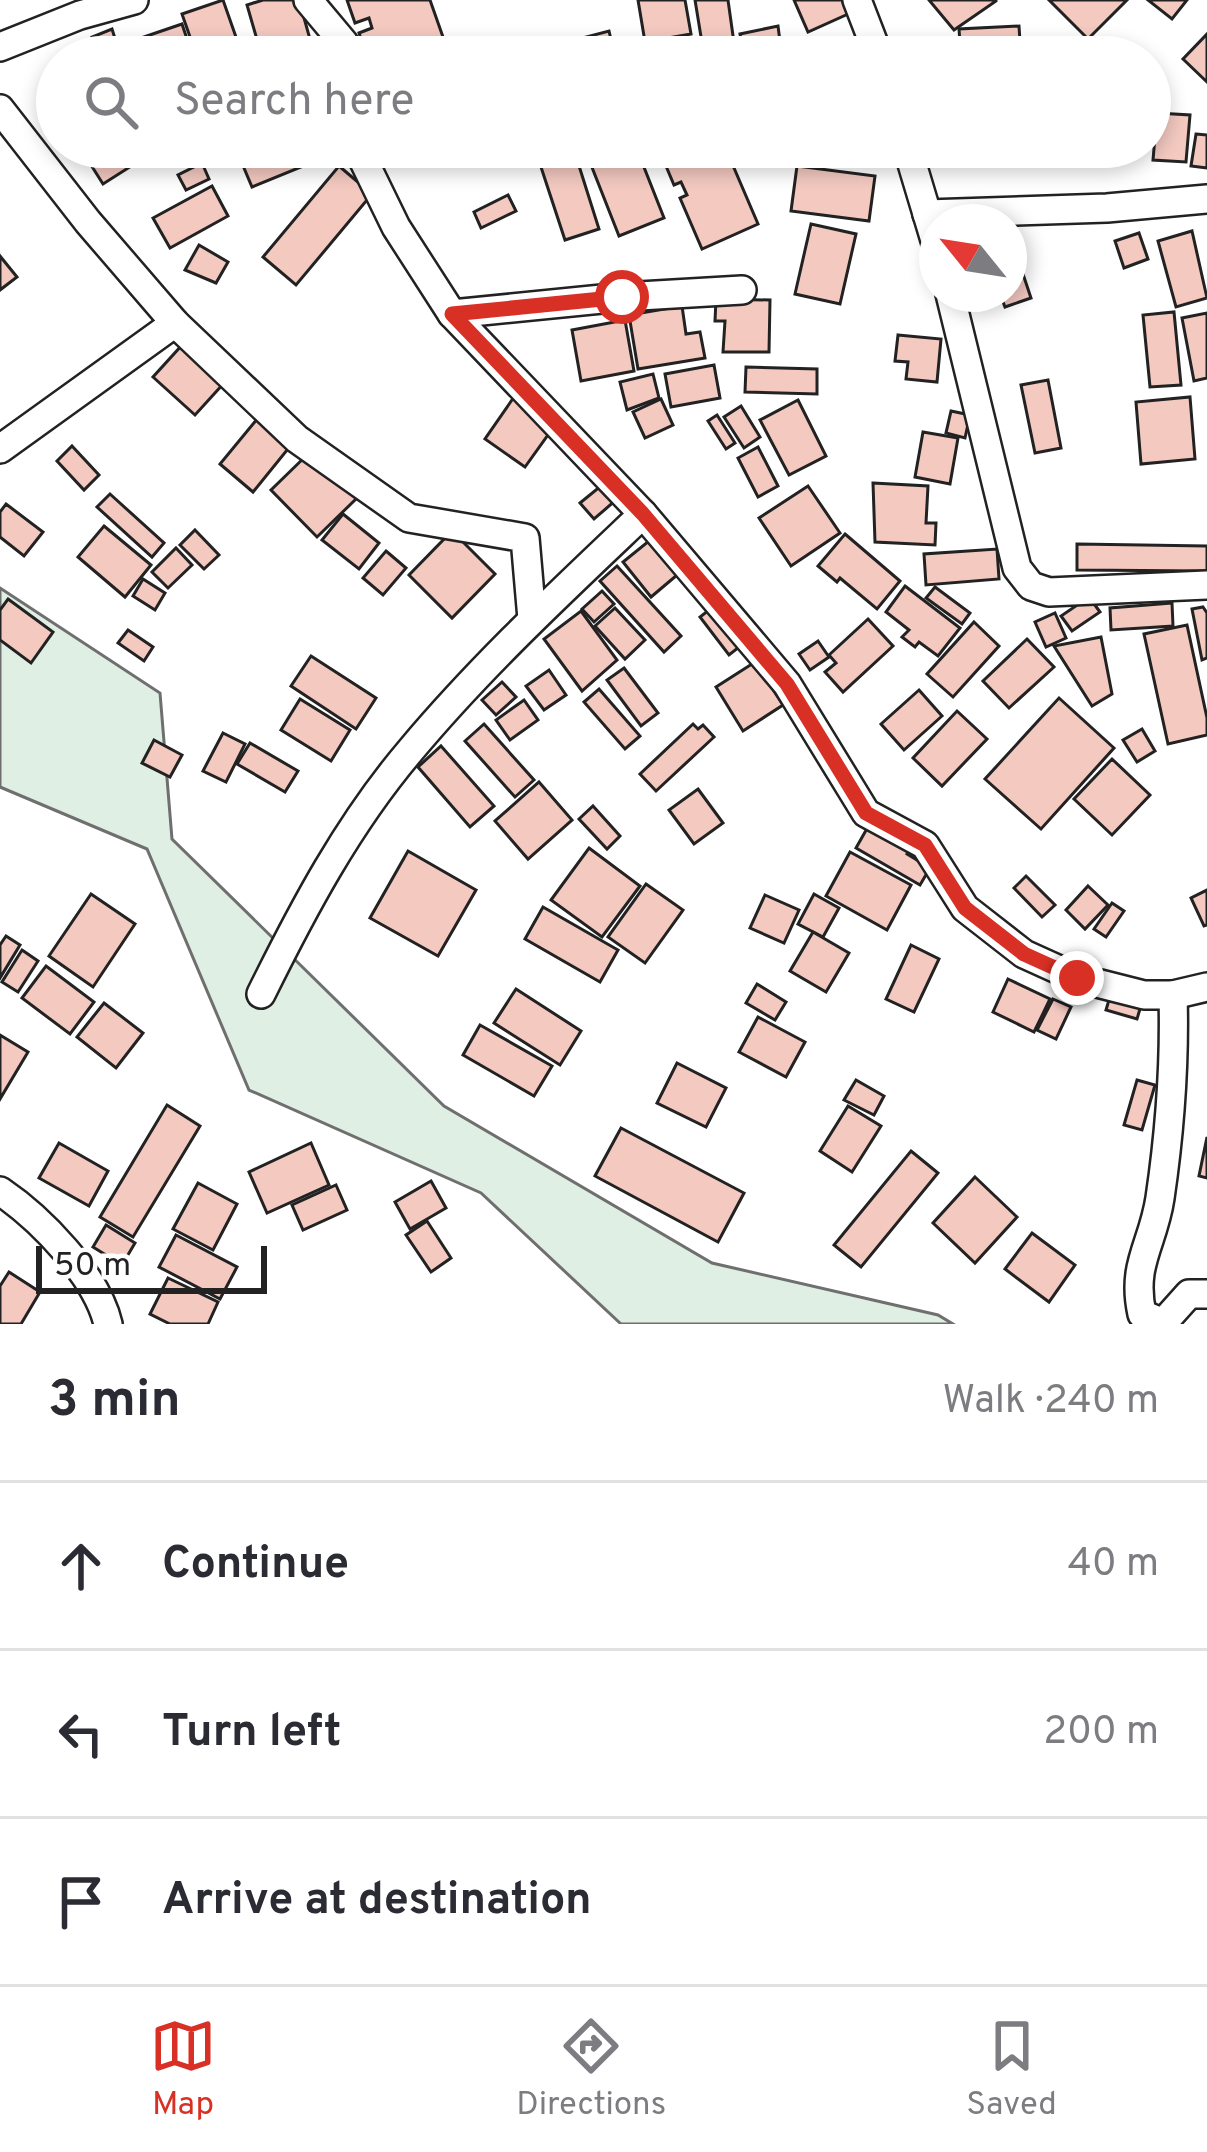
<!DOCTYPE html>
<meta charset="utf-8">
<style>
:root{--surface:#fff;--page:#f7f7f7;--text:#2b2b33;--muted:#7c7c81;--line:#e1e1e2;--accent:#d93025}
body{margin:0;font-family:Overpass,sans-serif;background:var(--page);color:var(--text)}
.compass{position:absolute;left:919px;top:204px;width:108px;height:108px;border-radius:50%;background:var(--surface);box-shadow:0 6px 18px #0003;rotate:300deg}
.scale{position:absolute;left:36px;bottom:30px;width:231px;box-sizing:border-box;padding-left:12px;border:6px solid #222;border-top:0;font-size:33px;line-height:42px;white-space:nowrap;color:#222;-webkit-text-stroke:9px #fff;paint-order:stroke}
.stop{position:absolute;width:36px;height:36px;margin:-27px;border:9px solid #d93025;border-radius:50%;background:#fff}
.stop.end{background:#d93025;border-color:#fff;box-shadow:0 3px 12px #0008}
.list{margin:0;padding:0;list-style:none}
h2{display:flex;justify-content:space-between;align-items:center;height:156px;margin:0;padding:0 48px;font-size:51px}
h2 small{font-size:39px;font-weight:400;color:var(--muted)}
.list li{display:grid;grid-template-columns:78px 1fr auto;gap:36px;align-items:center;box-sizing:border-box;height:168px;padding:0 48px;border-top:3px solid var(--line)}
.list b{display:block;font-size:45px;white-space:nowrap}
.list em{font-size:39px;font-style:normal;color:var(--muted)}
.icon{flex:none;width:66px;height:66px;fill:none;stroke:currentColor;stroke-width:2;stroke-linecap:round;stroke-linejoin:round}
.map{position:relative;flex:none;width:1207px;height:1324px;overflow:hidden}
.search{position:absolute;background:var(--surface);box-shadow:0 6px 18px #0003;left:36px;right:36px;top:36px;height:132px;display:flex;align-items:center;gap:30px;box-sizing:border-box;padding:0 42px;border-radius:66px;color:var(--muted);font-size:45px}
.sheet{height:660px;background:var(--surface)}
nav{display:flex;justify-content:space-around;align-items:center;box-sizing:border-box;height:168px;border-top:3px solid var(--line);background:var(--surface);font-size:33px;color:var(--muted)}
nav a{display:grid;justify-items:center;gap:6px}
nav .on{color:var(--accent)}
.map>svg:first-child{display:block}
.green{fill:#e0efe3;stroke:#6f6f6f;stroke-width:3}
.building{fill:#f3c9c0;stroke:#222;stroke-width:3}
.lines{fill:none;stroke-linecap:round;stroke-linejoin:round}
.street-casing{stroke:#222;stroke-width:32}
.street{stroke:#fff;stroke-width:27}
.route{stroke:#d93025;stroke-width:15}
</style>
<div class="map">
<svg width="1207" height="1324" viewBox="0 0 1207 1324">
<rect width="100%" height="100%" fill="#fff"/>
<polygon class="green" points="0,588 160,693 172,839 444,1106 712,1263 938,1315 953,1324 621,1324 481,1193 249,1090 147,849 0,787"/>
<g class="building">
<polygon points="223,0 243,57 197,57 182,14"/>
<polygon points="263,0 299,0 315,57 262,57 247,5"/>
<polygon points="347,0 430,0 450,57 367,57 359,33 372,28 369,18 355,23"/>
<polygon points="638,0 685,0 691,34 645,42"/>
<polygon points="695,0 728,0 735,50 704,55"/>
<polygon points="794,0 842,0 848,14 808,32"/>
<polygon points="929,0 996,0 996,1 954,30"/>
<polygon points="1049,0 1127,0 1088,39"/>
<polygon points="1148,0 1187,0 1172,19"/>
<polygon points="182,24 193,57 144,57 138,39"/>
<polygon points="778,26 782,57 744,57 740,34"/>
<polygon points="1019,26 1021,57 961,57 959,29"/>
<polygon points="112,29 118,48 99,55 92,37"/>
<polygon points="609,31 615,57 567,57 563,43"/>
<polygon points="1207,34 1207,82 1183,59"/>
<polygon points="535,50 536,57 492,57"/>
<polygon points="1157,113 1190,115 1186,162 1153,160"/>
<polygon points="1196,134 1207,135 1207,168 1191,166"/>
<polygon points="102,147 157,147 158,149 103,184 86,157"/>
<polygon points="242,147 299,147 306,165 252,187 236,149"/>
<polygon points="500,147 550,147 504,162"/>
<polygon points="584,147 636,147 664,218 619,236"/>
<polygon points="658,147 725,147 758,224 702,249 680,198 687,195 681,182 674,185"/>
<polygon points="798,147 885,147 884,156"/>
<polygon points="973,147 1095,147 1095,154 974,163"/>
<polygon points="574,150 599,229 565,240 539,161"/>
<polygon points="202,163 209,179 186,190 178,175"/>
<polygon points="339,166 372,194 296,285 263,257"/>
<polygon points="797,166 875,176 869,221 791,211"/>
<polygon points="212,186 228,216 170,248 153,218"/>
<polygon points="508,195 516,211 481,228 474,212"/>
<polygon points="811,224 856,234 840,304 795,294"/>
<polygon points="1192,231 1207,298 1176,307 1158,241"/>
<polygon points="1139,233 1148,259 1124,268 1115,241"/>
<polygon points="199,245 228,262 216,283 185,270"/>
<polygon points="0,256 17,277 0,290"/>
<polygon points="1018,259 1031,298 1005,307 1000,294 1009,294 1009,262"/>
<polygon points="716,299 770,300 769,352 723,352 725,321 715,321"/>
<polygon points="682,306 686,334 700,332 705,358 638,369 629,315"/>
<polygon points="1174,312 1181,385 1150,387 1143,315"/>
<polygon points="1207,313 1207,378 1194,381 1182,318"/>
<polygon points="625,320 634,371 581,381 572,330"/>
<polygon points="898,335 941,339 937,382 906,379 908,362 895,361"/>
<polygon points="183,344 224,383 195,415 153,377"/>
<polygon points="714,365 720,398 671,407 665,374"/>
<polygon points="746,367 817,369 817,394 745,392"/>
<polygon points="653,374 659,398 627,410 620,382"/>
<polygon points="1048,380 1061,448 1035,453 1021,385"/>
<polygon points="514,397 555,425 525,467 485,439"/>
<polygon points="1190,397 1195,459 1141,464 1136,402"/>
<polygon points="661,399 673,425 645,438 633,412"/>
<polygon points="798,400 826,456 789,475 760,420"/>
<polygon points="741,406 760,437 744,448 724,417"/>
<polygon points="951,411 970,415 965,438 946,433"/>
<polygon points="263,412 296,439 253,492 220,464"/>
<polygon points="717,415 735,443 726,449 708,421"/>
<polygon points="923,432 958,438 950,484 915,477"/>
<polygon points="72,446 99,475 84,490 57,461"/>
<polygon points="758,447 778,486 758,497 738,458"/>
<polygon points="311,451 357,498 317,537 271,490"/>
<polygon points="873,483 928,486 926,523 936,523 935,545 875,542"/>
<polygon points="602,485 616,500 594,519 580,503"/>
<polygon points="808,486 840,533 791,566 759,518"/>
<polygon points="110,494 164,543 152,557 97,507"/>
<polygon points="6,504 43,532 24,556 0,537 0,512"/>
<polygon points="343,514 379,543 359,569 322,540"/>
<polygon points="104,526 151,565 125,597 78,557"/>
<polygon points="195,530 219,555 204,569 180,545"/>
<polygon points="452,531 495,574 452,618 409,575"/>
<polygon points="845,534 900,581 877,609 840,578 837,582 818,566"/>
<polygon points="655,536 683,570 651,597 623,562"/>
<polygon points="1077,544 1207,546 1207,571 1077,570"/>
<polygon points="176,548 192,565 168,588 152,572"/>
<polygon points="997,549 999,579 926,585 924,554"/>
<polygon points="386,551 406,568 383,595 363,578"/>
<polygon points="617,566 681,636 664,652 600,581"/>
<polygon points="143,579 165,593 155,610 133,596"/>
<polygon points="905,586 960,628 938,656 919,642 915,647 902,637 909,630 886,612"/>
<polygon points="935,587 970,613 962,624 926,598"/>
<polygon points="602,591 614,604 594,622 582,609"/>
<polygon points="1089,597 1100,612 1072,631 1061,616"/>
<polygon points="8,599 53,632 31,663 0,640 0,610"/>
<polygon points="1172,603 1173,626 1111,630 1110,608"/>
<polygon points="714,606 743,644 729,655 700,617"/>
<polygon points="1203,607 1207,613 1207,658 1202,660 1192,609"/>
<polygon points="615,608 645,640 625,659 595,626"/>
<polygon points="581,611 617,660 582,691 544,639"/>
<polygon points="1055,613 1066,638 1046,647 1035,622"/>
<polygon points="868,619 893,646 843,692 825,672 836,663 829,655"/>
<polygon points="974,622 999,646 953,697 927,674"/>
<polygon points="1187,625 1207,718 1207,735 1168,744 1144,634"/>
<polygon points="128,630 153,647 144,661 118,643"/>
<polygon points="1101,637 1112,694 1092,706 1054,646"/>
<polygon points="1027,639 1054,667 1009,708 983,681"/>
<polygon points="818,641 829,657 810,670 799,654"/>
<polygon points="311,656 376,698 356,729 291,686"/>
<polygon points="755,662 783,705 743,731 716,687"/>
<polygon points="624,668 658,713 641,726 607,680"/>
<polygon points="549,670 566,695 544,710 526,686"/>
<polygon points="502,682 516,697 496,715 482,700"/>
<polygon points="599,689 640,736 625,749 584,702"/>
<polygon points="919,690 942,716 904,750 881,724"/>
<polygon points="1059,698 1114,748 1041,829 985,779"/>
<polygon points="300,699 350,730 331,761 281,730"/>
<polygon points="524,700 538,720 510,740 496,720"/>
<polygon points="957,711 987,739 942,786 913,758"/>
<polygon points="484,724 534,780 515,797 465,741"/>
<polygon points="693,724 698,729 703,725 714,737 656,791 640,774"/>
<polygon points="1142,729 1155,751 1137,762 1123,740"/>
<polygon points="223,733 245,744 226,782 203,771"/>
<polygon points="154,740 182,755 170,777 142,763"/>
<polygon points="250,743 298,771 285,792 237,764"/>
<polygon points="441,746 494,806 470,827 418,767"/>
<polygon points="1112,759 1150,795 1112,835 1074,799"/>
<polygon points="539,782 572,820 528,859 495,821"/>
<polygon points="698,789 723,823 694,844 669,810"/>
<polygon points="593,806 620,836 607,849 579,819"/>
<polygon points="869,825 910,848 907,854 930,868 920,885 856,848"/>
<polygon points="589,848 640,886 602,937 551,900"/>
<polygon points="408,851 476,890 438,956 370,918"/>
<polygon points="850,852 911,885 887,930 826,896"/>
<polygon points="1026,876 1055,905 1042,917 1014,888"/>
<polygon points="646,884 683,910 645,963 608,937"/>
<polygon points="1088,886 1108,905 1085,929 1066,910"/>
<polygon points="1207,890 1207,925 1204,926 1191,898"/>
<polygon points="91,894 135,924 93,987 49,956"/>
<polygon points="814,894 839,908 823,937 798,924"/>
<polygon points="765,895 799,910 784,943 750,928"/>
<polygon points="1112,903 1124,911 1106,937 1094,929"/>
<polygon points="543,907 618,950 600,982 525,939"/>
<polygon points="813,932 849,953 826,992 790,971"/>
<polygon points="6,936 20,945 0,978 0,945"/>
<polygon points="911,945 939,959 914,1012 886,999"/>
<polygon points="22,950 38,961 18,992 2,982"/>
<polygon points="46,966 94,1002 70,1034 22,998"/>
<polygon points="1008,979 1050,999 1034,1032 993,1012"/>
<polygon points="757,984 786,1002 775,1020 746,1003"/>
<polygon points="516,989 581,1031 560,1065 494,1023"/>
<polygon points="1111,993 1142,1002 1137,1019 1106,1010"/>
<polygon points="1053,999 1071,1007 1056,1039 1037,1030"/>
<polygon points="104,1003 143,1033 116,1068 77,1037"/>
<polygon points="758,1017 805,1042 786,1077 739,1052"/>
<polygon points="480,1025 552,1066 534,1096 463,1055"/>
<polygon points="0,1035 28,1052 0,1099"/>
<polygon points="677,1063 726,1088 706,1127 657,1103"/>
<polygon points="856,1080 884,1096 874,1115 844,1100"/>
<polygon points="1137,1080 1155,1085 1142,1130 1124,1125"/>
<polygon points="167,1105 200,1126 133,1237 100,1217"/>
<polygon points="848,1106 881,1126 852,1172 820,1151"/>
<polygon points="621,1128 744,1193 718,1242 595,1176"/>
<polygon points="1207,1137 1207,1178 1199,1176"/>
<polygon points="59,1143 108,1171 89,1206 39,1178"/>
<polygon points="311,1143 329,1185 267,1213 249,1172"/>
<polygon points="911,1151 938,1173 861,1267 834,1245"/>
<polygon points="975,1177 1017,1217 975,1263 933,1223"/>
<polygon points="431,1181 446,1208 410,1229 395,1202"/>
<polygon points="198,1183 237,1204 213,1250 173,1229"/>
<polygon points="336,1185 347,1210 303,1230 292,1205"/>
<polygon points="427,1221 451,1258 431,1272 406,1235"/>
<polygon points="106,1225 135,1243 122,1265 93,1247"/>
<polygon points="1032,1233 1075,1265 1049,1302 1005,1269"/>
<polygon points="176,1235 237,1267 220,1299 159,1267"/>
<polygon points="9,1272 40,1292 21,1324 0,1324 0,1286"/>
<polygon points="168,1278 218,1302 208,1324 170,1324 150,1314"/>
</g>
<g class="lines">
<defs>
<g id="street">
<polyline points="308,0 344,43 344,57"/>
<polyline points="857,0 879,57"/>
<polyline points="0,47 80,15 134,0"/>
<polyline points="0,109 88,222 175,323 297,439 409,518 525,538 532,619"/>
<polyline points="357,147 396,227 452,314 643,514 787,684 866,813 925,845 965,908 1024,954 1077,978 1144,995 1173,995 1207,987"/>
<polyline points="907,147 937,247"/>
<polyline points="927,214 1107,208 1207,199"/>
<polyline points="950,294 1017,568 1031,586 1049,592 1207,585"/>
<polyline points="452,314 622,297 742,290"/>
<polyline points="0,449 175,323"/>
<path d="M261 994C303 909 348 824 410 751 481 666 563 590 643 514"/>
<path d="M1173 995C1175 1064 1170 1130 1160 1198 1153 1245 1131 1264 1142 1314L1163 1323 1189 1294H1207"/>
<path d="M0 1191C40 1218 97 1276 108 1324"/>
</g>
</defs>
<use href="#street" class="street-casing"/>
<use href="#street" class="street"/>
</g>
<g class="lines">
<polyline class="route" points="622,297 452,314 643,514 787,684 866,813 925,845 965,908 1024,954 1077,978"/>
</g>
</svg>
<svg class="compass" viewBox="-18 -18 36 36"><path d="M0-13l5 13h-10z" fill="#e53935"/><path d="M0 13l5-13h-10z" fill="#7c7c81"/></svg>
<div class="scale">50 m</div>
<div class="stop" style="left:622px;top:297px"></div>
<div class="stop end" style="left:1077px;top:978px"></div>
<div class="search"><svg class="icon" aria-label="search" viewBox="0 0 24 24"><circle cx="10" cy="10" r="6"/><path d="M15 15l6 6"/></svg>Search here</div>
</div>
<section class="sheet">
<h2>3 min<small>Walk · 240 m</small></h2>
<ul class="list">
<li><svg class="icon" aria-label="ahead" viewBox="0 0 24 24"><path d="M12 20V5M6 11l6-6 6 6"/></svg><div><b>Continue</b></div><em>40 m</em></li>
<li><svg class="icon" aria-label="left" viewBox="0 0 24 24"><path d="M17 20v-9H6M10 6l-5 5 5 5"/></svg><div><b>Turn left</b></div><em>200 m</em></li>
<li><svg class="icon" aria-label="arrive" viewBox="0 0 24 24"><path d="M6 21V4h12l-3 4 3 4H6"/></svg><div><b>Arrive at destination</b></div></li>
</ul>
</section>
<nav>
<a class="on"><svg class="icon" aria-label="map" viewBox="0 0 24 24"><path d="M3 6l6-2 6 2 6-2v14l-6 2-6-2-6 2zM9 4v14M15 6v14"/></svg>Map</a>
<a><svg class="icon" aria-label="directions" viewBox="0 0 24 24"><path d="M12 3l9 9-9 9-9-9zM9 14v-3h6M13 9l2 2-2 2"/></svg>Directions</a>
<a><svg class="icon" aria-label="saved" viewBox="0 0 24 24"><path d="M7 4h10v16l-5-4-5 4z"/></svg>Saved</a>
</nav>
